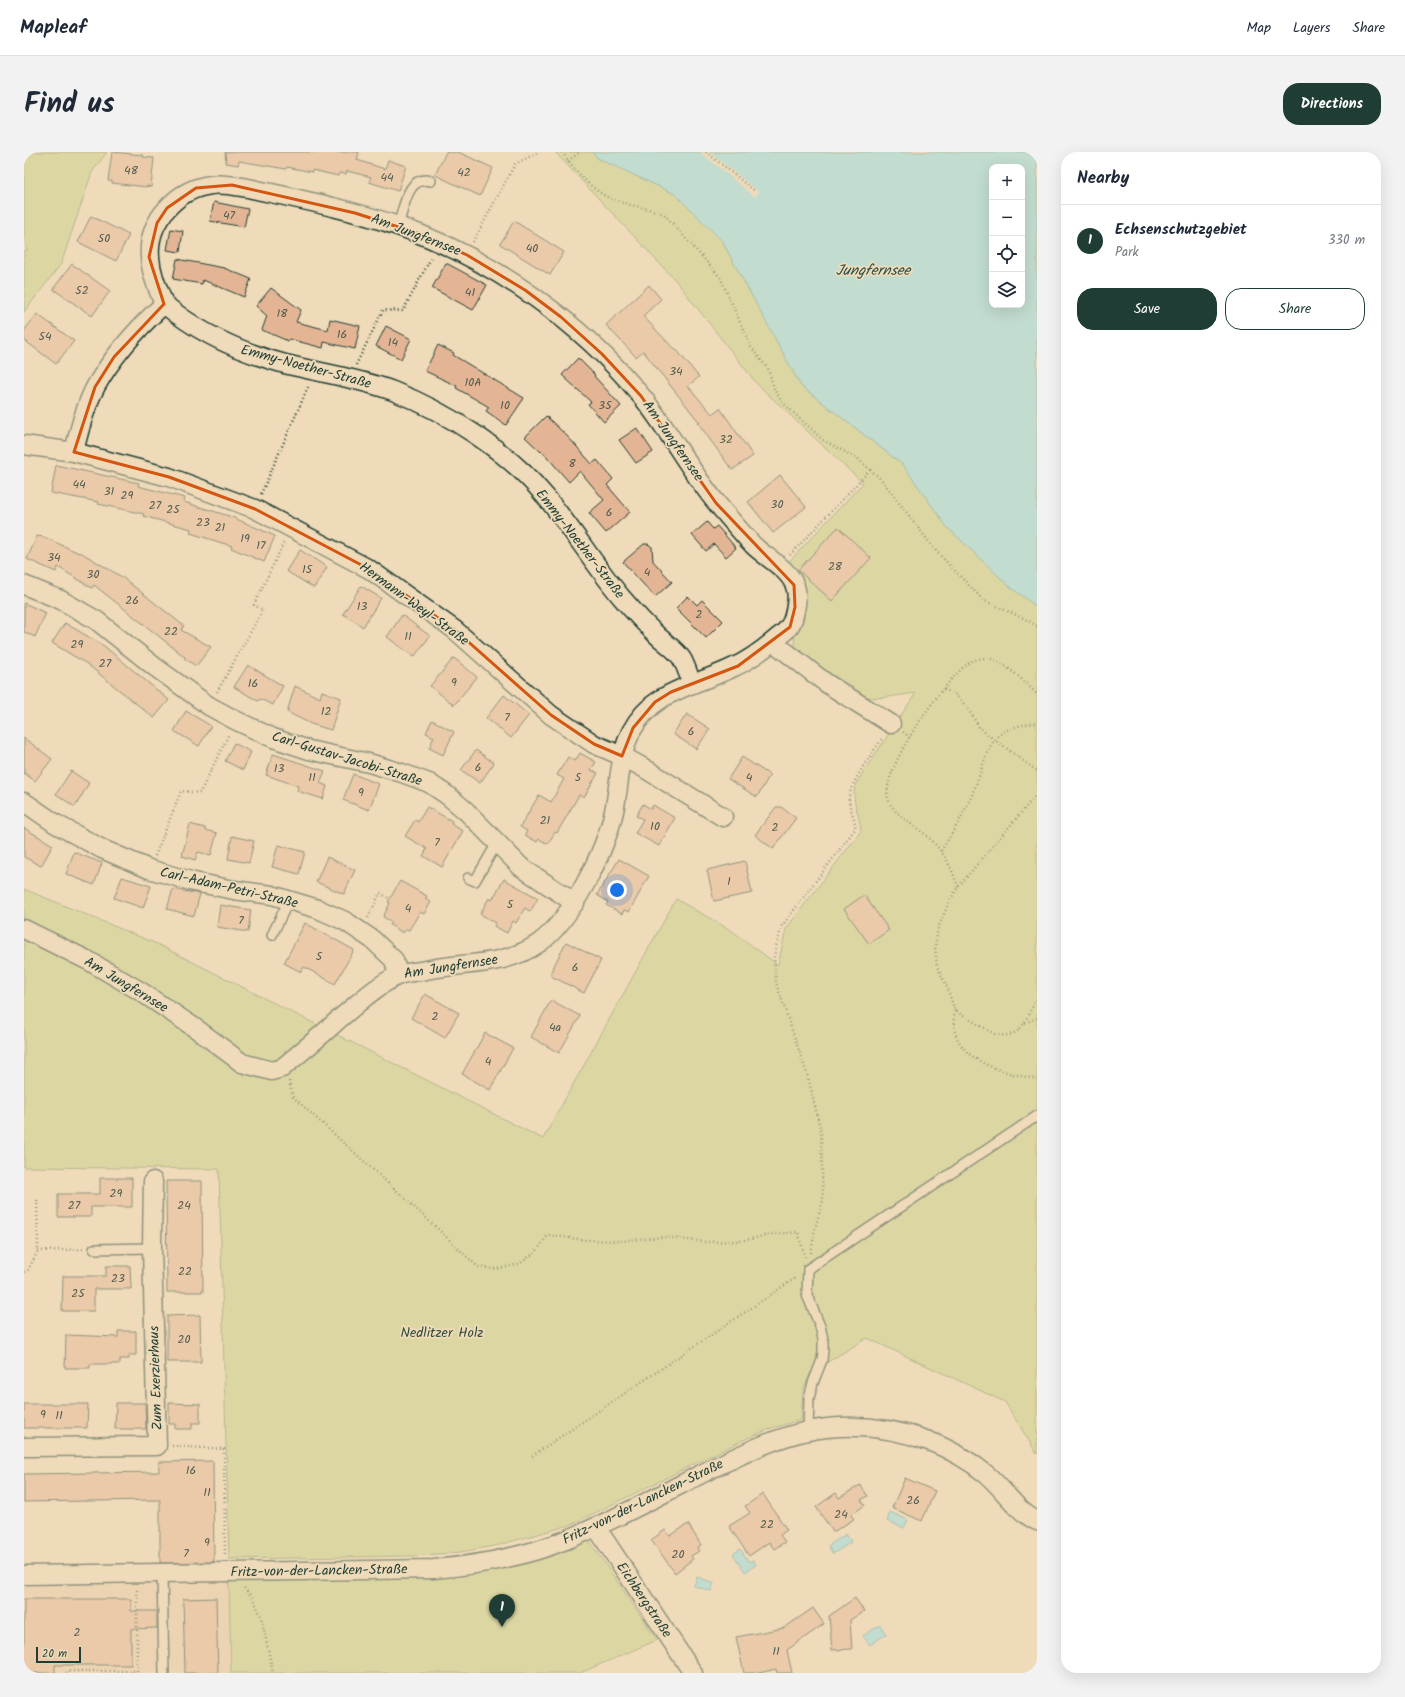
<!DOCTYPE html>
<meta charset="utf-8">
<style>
:root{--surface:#fff;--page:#f2f2f3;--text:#1f2937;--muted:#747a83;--line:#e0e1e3;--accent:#1f3d34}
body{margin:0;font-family:Kalam,sans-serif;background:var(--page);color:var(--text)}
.controls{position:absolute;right:12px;top:12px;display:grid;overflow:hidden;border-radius:8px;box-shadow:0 4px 16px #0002}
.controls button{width:36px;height:36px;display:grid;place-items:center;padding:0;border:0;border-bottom:1px solid var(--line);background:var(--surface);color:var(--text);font:20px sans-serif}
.scale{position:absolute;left:12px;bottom:10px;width:45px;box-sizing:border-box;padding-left:4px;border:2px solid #1f3d34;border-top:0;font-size:11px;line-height:14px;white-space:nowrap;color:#1f3d34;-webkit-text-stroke:3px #efdbb9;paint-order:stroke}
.you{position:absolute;left:593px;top:738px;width:14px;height:14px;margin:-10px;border:3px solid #fff;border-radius:50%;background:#1a73e8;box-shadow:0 0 0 6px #1a73e833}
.badge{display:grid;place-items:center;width:26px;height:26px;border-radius:50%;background:var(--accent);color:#fff;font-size:13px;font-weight:700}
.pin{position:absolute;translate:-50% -33px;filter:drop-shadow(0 1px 2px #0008)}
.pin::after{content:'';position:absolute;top:21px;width:14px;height:12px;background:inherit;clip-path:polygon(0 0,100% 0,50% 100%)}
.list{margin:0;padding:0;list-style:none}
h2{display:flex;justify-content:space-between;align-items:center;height:52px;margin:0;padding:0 16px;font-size:17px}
h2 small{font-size:13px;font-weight:400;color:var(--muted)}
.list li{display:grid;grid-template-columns:26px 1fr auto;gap:12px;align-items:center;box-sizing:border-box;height:72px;padding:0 16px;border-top:1px solid var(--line)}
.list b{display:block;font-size:15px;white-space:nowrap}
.list p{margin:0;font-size:13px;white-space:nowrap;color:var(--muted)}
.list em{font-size:13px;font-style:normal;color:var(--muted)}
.actions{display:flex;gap:8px;padding:12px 16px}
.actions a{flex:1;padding:9px 0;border:1px solid var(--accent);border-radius:16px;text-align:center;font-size:14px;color:var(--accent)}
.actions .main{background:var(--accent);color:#fff}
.icon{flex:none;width:22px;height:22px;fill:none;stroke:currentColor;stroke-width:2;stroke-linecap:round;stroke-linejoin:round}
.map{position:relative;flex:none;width:1013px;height:1521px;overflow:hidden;border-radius:16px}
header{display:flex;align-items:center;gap:24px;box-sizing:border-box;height:56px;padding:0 20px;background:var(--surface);border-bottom:1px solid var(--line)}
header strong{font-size:19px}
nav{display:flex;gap:22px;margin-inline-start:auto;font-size:14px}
.intro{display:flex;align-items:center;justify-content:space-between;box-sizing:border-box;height:96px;padding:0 24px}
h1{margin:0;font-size:28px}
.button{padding:10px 18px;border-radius:16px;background:var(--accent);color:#fff;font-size:14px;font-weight:700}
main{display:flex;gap:24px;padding:0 24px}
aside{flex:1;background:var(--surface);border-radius:16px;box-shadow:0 4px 16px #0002}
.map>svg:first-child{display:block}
.built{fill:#e8cdac}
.green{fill:#c5d386;stroke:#72885d}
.water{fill:#8ddde9;stroke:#619da1;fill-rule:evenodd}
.pier{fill:#efdbb9}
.building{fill:#e4b595;stroke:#1f3d34}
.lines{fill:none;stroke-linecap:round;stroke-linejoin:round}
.service-casing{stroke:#1f3d34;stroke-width:12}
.minor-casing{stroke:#1f3d34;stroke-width:21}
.path{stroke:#1f3d34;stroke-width:2.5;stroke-dasharray:1 3;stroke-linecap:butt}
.service{stroke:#efdbb9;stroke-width:9}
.minor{stroke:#efdbb9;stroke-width:18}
.marked{fill:none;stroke:#d45610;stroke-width:3;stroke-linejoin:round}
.labels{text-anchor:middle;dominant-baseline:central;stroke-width:3.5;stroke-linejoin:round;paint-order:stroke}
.number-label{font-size:12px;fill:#505b4c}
.street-label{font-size:14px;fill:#1f3d34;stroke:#efdbb9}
.park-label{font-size:14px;fill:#304c3c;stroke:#efdbb9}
.water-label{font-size:15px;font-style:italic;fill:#2a4d46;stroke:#efdbb9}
</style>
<header>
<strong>Mapleaf</strong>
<nav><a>Map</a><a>Layers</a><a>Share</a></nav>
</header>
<div class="intro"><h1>Find us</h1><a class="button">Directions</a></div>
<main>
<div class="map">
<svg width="1013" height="1521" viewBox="0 0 1013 1521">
<rect width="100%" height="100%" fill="#efdbb9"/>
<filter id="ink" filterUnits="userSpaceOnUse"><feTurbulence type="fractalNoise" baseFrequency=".025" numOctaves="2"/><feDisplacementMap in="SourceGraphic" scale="8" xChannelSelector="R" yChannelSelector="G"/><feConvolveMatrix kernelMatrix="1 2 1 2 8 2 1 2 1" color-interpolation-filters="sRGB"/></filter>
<g filter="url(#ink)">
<polygon class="built" points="118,1427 120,1431 205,1429 207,1521 0,1521 0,1429"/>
<g class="green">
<polygon points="0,0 83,0 68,20 37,112 0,160 0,99 3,98 0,86"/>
<path d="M531 0H569L573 6 651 42 698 89 777 234 879 313 923 375 985 434 1013 455V1302L981 1250 843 1186 787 1220 779 1238 777 1268 748 1276 719 1288 546 1373 475 1393 437 1400 389 1404 205 1407 195 1017 0 1015V737L133 792 519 987 652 747 708 779 754 813 762 777 837 679C836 660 826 650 832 631L892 541C881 542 855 548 844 545 835 543 777 501 771 494L770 485 778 470 780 454 763 412 839 331 733 232 652 129Z"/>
<polygon points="561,1389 567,1391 633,1488 556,1521 207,1521 205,1429 318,1427"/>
</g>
<g class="water">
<path d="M569 0H1013V455L985 434 923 375 879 313 777 234 698 89 651 42 573 6ZM968 15H998V153H968Z"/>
<polygon points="866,1360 884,1368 880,1376 863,1369"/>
<polygon points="822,1382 827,1390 809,1402 804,1394"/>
<polygon points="716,1397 725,1410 729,1408 732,1413 721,1420 709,1402"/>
<polygon points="673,1425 690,1431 687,1439 670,1434"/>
<polygon points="856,1473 862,1482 846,1493 839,1484"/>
</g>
<polygon class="pier" points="676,0 685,0 735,40 731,45"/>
<g class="building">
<polygon points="88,0 119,3 119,5 130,6 127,35 122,34 122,35 88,31 88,29 84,29"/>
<polygon points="201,0 335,0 333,8 361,17 364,8 382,14 374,39 345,30 347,25 323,19 322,22 315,21 314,24 288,18 288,20 263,15 262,17 215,9 214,13 202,11"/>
<polygon points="422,0 434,0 469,16 456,44 411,23"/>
<polygon points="190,50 224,57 220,75 186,69"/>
<polygon points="67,64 105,83 92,109 54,90"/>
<polygon points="490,69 540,100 526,123 476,92"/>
<polygon points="147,77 159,79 156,100 143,98"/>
<polygon points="153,107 200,116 227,127 220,145 179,128 178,132 149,127"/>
<polygon points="422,111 463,133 449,158 408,136"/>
<polygon points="48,112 86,139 68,164 29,137"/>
<polygon points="625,133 637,147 619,164 650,197 651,196 675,225 664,234 688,262 696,256 729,304 708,318 674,271 676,271 619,199 612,205 582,173"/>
<polygon points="247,136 277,158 272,170 304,178 306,167 336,174 331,197 300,190 299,196 265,187 264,189 238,178 243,164 232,154"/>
<polygon points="13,162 50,189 32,212 0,188 0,179"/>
<polygon points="362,174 387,187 377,207 352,194"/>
<polygon points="414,193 430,201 429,203 500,246 482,273 462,259 465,255 432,236 433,234 401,219"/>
<polygon points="554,206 571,223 570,224 597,254 580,270 564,252 567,250 538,223"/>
<polygon points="522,264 546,287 568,312 573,308 589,327 583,333 606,360 582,381 565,361 580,348 556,319 545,330 518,299 517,300 501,285"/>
<polygon points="613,276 629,300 612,311 595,288"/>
<polygon points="32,313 115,331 114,334 161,346 160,350 208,365 251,384 240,410 207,396 208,394 166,381 167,377 119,364 120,362 74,352 75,350 27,341"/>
<polygon points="756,323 782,355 749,381 724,350"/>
<polygon points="683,370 689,377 693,374 712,396 702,405 690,392 682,399 668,383"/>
<polygon points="814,375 847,406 808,449 774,418"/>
<polygon points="13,384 20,385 55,401 56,400 98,425 160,474 157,478 187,495 172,514 160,506 161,505 70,433 68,436 34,415 32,420 3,407"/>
<polygon points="620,392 624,392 628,395 629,409 648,430 631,445 599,410"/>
<polygon points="276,398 303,415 290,436 262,419"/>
<polygon points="337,434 357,446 339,475 319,462"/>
<polygon points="664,444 673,453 678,448 699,469 682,486 652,456"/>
<polygon points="0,451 22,461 11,485 0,480"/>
<polygon points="378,463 406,484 390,505 363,485"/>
<polygon points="41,471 80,494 145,548 130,566 63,512 28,491"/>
<polygon points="430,506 453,525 430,553 406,534"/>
<polygon points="224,513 259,534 249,553 236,547 234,549 210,535"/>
<polygon points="271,534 296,546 298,539 317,546 307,578 287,572 263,560"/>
<polygon points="480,543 505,563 487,586 462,566"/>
<polygon points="162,559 187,574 175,594 150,579"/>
<polygon points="663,562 686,577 672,597 649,582"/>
<polygon points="408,568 430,580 419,603 405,596 410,585 402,581"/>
<polygon points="0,586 28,607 11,629 0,621"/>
<polygon points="210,591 227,600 219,618 201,609"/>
<polygon points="452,598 470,611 456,631 437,618"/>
<polygon points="556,601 572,610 567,618 574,621 560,645 555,643 533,681 531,680 524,692 515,687 513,690 501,683 503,679 496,675 515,643 527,650 540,627 533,623 544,605 551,609"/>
<polygon points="249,602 301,619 296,631 303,634 299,647 273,639 274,634 242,623"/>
<polygon points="718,605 746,623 733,645 704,627"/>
<polygon points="47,619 65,631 51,655 32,642"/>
<polygon points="329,622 355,632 345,658 319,648"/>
<polygon points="619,652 627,657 629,653 651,666 635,694 611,681 619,667 612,664"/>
<polygon points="403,655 428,669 427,672 439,679 418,715 399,704 403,697 381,684 391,668 394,670"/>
<polygon points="752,655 757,655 772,666 749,697 731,683"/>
<polygon points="166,672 181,676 181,678 193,681 187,703 174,700 171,708 158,704"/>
<polygon points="0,676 29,693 17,714 0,705"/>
<polygon points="208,684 230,689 225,711 204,707"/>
<polygon points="254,693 281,700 275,722 248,715"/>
<polygon points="50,700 78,711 70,733 42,722"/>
<polygon points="303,705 331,718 320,742 292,730"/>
<polygon points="595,707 625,724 605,760 600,758 598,762 582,753 584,750 573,743"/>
<polygon points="721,709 728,741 690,749 683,718"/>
<polygon points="98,725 127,734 119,756 90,746"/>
<polygon points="480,727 514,746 506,760 501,756 492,771 489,769 483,781 470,774 472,771 456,762 465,746 468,748"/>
<polygon points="376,729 403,744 401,747 407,750 400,762 396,760 385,778 382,777 379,781 366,773 368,770 359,765 366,751 364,750"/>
<polygon points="149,737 176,742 170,764 143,757"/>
<polygon points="840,743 865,778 845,792 820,757"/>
<polygon points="196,753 227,758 224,780 193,775"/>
<polygon points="281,771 330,798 311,832 280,815 277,820 260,811"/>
<polygon points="542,790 577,808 560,841 527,824 527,820"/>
<polygon points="401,842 435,861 421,886 387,866"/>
<polygon points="527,848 556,864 535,901 507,885"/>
<polygon points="461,881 489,896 466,938 438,922"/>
<polygon points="76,1026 108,1026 108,1055 67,1055 67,1065 34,1065 34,1042 76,1042"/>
<polygon points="142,1029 178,1029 179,1140 143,1140"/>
<polygon points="82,1114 106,1114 107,1137 70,1137 70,1159 38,1159 39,1124 82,1124"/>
<polygon points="176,1163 177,1210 143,1210 143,1164"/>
<polygon points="94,1179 112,1179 112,1203 105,1203 105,1207 96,1207 96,1212 66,1212 66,1216 41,1216 42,1183 94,1185"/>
<polygon points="92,1251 121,1251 122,1277 91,1277"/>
<polygon points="145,1251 176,1252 176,1271 168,1271 168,1277 151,1277 151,1272 145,1272"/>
<polygon points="0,1252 64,1252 63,1276 0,1276"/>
<polygon points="189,1309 190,1410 136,1411 136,1348 0,1350 0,1322 135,1320 135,1310"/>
<polygon points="881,1326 911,1339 898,1369 868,1356"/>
<polygon points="836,1333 844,1344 837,1348 841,1353 827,1363 830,1367 809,1380 792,1355 812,1341 815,1346"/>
<polygon points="739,1342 763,1378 756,1383 761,1390 750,1397 745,1390 725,1404 705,1374 726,1361 721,1354"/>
<polygon points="664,1372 677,1393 673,1396 675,1399 667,1404 669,1407 651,1421 627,1388 641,1378 646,1384"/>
<polygon points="192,1446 194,1521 161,1521 159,1447"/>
<polygon points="831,1446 840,1459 826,1468 828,1497 808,1498 805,1464"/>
<polygon points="0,1447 107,1447 107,1459 133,1459 133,1476 107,1477 107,1513 31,1513 31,1521 0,1521"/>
<polygon points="789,1456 800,1472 763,1498 768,1521 753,1521 752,1517 735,1521 720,1521 712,1485 760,1476"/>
</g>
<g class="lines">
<defs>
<g id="service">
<path d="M374 74C380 57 383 22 407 29"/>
<polyline points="444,726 451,729 473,691"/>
<polyline points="248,783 265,748"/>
<polyline points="70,1097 128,1096"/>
<polyline points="784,1279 785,1246 789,1231 798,1208 799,1199 799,1187 796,1174 783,1143 784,1117 1013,964"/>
<polyline points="138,1421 140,1521"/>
</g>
<g id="minor">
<path d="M140 152C176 182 216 200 261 212 297 221 334 226 369 239 423 260 484 299 521 344 549 377 571 414 598 446 610 460 622 473 636 486 643 492 653 499 658 507 662 514 665 524 668 532"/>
<polyline points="0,293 50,300 145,325 231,357 345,417 431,478 527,563 570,592 598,604 620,616 699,665"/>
<polyline points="0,433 37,448 72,468 131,515 185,554 211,568 249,586 285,598 345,611 378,621 405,631 423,643 442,659 497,715 551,751"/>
<polyline points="749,490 802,531 867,572"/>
<polyline points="0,650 32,672 78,697 125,717 170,730 210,738 248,743 294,757 321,769 349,788 370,808 374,823"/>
<path d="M0 777 65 809 116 839 174 878 218 911 248 919 258 916C277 900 296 885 314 868 331 854 353 833 373 824 381 820 393 820 402 818 440 810 481 815 515 791 548 768 582 697 590 659 596 632 595 604 607 580 629 537 672 534 710 515 726 508 740 497 753 486 761 480 768 474 770 463 772 455 774 442 771 434 764 416 742 406 729 393 717 380 706 367 695 354 667 321 646 280 619 246 557 170 467 106 374 74 325 57 274 47 224 36 212 34 199 31 187 33 153 37 123 69 126 105 127 122 134 137 140 152 114 176 90 202 72 234 61 254 55 278 50 300"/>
<polyline points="0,1295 133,1294 128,1096 129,1029"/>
<polyline points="572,1375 669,1521"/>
<path d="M0 1423 410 1417C455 1413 500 1405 542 1388 591 1368 638 1342 685 1318 717 1303 749 1286 784 1279 824 1271 866 1275 905 1289 925 1297 945 1308 962 1322 980 1337 992 1359 1013 1369"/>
</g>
</defs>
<use href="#service" class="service-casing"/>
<use href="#minor" class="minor-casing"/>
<g class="path">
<path d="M538 0C553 21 571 43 596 50 611 55 627 56 641 63L696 125 727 195 744 217 751 239 758 250 799 288 834 307 857 327 912 399 959 448 1001 467 1013 474"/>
<polyline points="682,0 732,40"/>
<polyline points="544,9 556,0"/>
<polyline points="449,90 491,12 515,0"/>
<polyline points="332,213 359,158 379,159 408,104"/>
<polyline points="237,342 285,233"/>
<polyline points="766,403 847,317"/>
<polyline points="920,537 932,543 943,555 955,575 963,582 1013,619"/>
<polyline points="193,540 239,458 230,453 260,390"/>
<polyline points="879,580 886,585"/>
<path d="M1013 642 934 735 925 750 914 776 911 794 913 814 923 835 931 859 971 882C999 889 1001 865 1013 847"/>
<path d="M917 699C931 677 944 655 953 630 958 617 962 599 971 587 980 576 999 572 1013 571"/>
<polyline points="131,704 157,639 176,641 205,582"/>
<path d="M934 735C928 717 921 701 907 688 895 675 868 663 864 646 857 617 918 532 942 513 948 508 956 506 964 506 979 508 1003 532 1013 542"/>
<polyline points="344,766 356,741 366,747"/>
<path d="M931 859C921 907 978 921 1013 927"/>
<polyline points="1001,871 1013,866"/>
<polyline points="265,929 269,945 385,1050 454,1115 473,1117 495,1112 512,1100 524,1083 562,1088 595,1089 640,1085 682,1090 716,1089 749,1082 774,1080 781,1105"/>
<polyline points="14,1099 59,1097"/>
<path d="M787 1101 791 1076 799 1049 797 980 784 925 752 831 750 805 752 794 758 774 831 677C832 665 825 658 825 647 825 631 850 599 859 585"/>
<polyline points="0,1120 4,1118 14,1099 13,1046"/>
<polyline points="148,1294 200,1297 201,1404"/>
<polyline points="508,1304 773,1125"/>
<polyline points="220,1436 229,1446 237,1464 249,1521"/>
<polyline points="43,1521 43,1519 113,1519 113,1438"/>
</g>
<use href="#service" class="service"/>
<use href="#minor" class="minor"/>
</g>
</g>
<path d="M0 0H1013V1521H0ZM208 33 331 61 402 84 443 103 501 138 537 165 578 202 617 244 692 351 770 433 771 455 766 475 714 514 647 540 631 550 609 576 598 604 570 592 527 563 431 478 345 417 231 357 145 325 50 300 71 235 90 205 140 152 125 105 133 71 143 56 172 36Z" fill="#efdbb9" fill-opacity=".55" fill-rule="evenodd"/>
<path class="marked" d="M208 33 331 61 402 84 443 103 501 138 537 165 578 202 617 244 692 351 770 433 771 455 766 475 714 514 647 540 631 550 609 576 598 604 570 592 527 563 431 478 345 417 231 357 145 325 50 300 71 235 90 205 140 152 125 105 133 71 143 56 172 36Z"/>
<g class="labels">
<g class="number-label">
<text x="107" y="18">48</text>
<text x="440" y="20">42</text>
<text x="363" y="25">44</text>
<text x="205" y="63">47</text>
<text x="80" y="86">50</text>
<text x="508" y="96">40</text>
<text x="58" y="138">52</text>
<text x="446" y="140">41</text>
<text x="258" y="161">18</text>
<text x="318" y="182">16</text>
<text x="21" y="184">54</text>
<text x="369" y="190">14</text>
<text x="652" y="219">34</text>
<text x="449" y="230">10A</text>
<text x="481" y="253">10</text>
<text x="581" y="253">35</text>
<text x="702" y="287">32</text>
<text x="548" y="311">8</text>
<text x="55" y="332">44</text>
<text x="85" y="339">31</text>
<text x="103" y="343">29</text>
<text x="753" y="352">30</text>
<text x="131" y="353">27</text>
<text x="149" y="357">25</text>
<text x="585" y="360">6</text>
<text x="179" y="370">23</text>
<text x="196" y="375">21</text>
<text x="221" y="386">19</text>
<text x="237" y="393">17</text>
<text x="30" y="405">34</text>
<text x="811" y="414">28</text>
<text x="283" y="417">15</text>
<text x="623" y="420">4</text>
<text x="69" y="422">30</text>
<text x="108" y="448">26</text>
<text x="338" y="454">13</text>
<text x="675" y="462">2</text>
<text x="147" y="479">22</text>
<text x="384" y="484">11</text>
<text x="53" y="492">29</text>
<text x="81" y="511">27</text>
<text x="430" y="530">9</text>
<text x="229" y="531">16</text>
<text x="302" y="559">12</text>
<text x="483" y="565">7</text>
<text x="667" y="579">6</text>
<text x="454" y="615">6</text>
<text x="255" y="616">13</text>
<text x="288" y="625">11</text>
<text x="554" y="625">5</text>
<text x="725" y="625">4</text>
<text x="337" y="640">9</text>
<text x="521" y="668">21</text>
<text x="631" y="674">10</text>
<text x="751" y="675">2</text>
<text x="413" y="690">7</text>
<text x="705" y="729">1</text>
<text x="486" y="752">5</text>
<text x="384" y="756">4</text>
<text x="217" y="768">7</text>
<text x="295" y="804">5</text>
<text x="551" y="815">6</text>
<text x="411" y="864">2</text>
<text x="531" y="875">4a</text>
<text x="464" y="909">4</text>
<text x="92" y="1041">29</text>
<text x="50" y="1053">27</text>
<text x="160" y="1053">24</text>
<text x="161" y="1119">22</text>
<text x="94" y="1126">23</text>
<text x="54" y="1141">25</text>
<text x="160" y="1187">20</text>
<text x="19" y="1262">9</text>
<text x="35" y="1263">11</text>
<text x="167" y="1318">16</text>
<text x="183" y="1340">11</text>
<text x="889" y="1348">26</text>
<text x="817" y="1362">24</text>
<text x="743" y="1372">22</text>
<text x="183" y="1390">9</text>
<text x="162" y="1401">7</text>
<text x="654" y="1402">20</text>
<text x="53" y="1480">2</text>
<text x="752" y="1499">11</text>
</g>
<g class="street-label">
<text transform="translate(392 83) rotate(21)">Am Jungfernsee</text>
<text transform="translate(282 215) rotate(15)">Emmy-Noether-Straße</text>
<text transform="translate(649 289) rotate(55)">Am Jungfernsee</text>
<text transform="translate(556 392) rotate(52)">Emmy-Noether-Straße</text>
<text transform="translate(390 452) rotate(36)">Hermann-Weyl-Straße</text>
<text transform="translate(323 607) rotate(17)">Carl-Gustav-Jacobi-Straße</text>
<text transform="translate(205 736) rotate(13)">Carl-Adam-Petri-Straße</text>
<text transform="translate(427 815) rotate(-9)">Am Jungfernsee</text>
<text transform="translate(102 833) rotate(31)">Am Jungfernsee</text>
<text transform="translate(132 1226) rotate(-92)">Zum Exerzierhaus</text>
<text transform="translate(619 1350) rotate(-26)">Fritz-von-der-Lancken-Straße</text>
<text transform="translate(295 1419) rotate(-1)">Fritz-von-der-Lancken-Straße</text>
<text transform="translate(620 1448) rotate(56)">Eichbergstraße</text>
</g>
<g class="park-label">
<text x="418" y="1181">Nedlitzer Holz</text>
</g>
<g class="water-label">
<text x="849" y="119">Jungfernsee</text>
</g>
</g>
</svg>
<div class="controls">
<button>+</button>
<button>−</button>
<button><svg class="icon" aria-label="locate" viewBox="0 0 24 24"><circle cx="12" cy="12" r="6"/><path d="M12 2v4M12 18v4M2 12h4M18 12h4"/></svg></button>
<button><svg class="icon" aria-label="layers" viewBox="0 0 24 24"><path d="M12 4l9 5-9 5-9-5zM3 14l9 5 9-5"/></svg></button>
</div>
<div class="scale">20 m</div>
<div class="you"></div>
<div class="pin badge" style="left:478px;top:1475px">1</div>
</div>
<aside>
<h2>Nearby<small></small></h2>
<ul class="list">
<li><span class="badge">1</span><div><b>Echsenschutzgebiet</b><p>Park</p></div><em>330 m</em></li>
</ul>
<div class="actions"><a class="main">Save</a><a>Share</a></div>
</aside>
</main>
